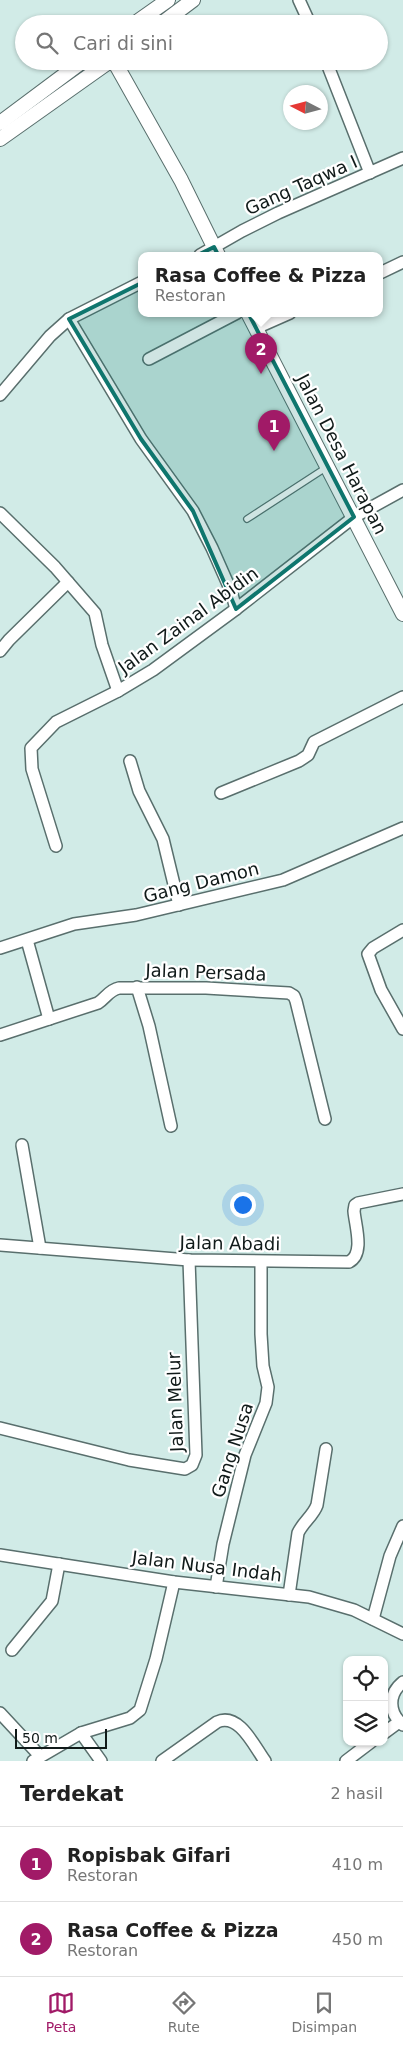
<!DOCTYPE html>
<html lang="id">
<style>
:root{--surface:#fff;--page:#f6f6f6;--text:#222;--muted:#767676;--line:#e0e0e0;--accent:#a11a67}
body{margin:0;font-family:"DejaVu Sans",sans-serif;background:var(--page);color:var(--text)}
.controls{position:absolute;right:15px;bottom:15px;display:grid;overflow:hidden;border-radius:10px;box-shadow:0 1px 4px #0004}
.controls button{width:45px;height:45px;display:grid;place-items:center;padding:0;border:0;border-bottom:1px solid var(--line);background:var(--surface);color:var(--text);font:25px sans-serif}
.compass{position:absolute;left:283px;top:85px;width:45px;height:45px;border-radius:50%;background:var(--surface);box-shadow:0 1px 4px #0004;rotate:276deg}
.scale{position:absolute;left:15px;bottom:12px;width:92px;box-sizing:border-box;padding-left:5px;border:2px solid #101a19;border-top:0;font-size:14px;line-height:18px;white-space:nowrap;color:#101a19;-webkit-text-stroke:4px #fff;paint-order:stroke}
.you{position:absolute;left:242px;top:1204px;width:18px;height:18px;margin:-12px;border:4px solid #fff;border-radius:50%;background:#1a73e8;box-shadow:0 0 0 8px #1a73e833}
.badge{display:grid;place-items:center;width:32px;height:32px;border-radius:50%;background:var(--accent);color:#fff;font-size:16px;font-weight:700}
.pin{position:absolute;translate:-50% -41px;filter:drop-shadow(0 1px 2px #0008)}
.pin::after{content:'';position:absolute;top:26px;width:18px;height:15px;background:inherit;clip-path:polygon(0 0,100% 0,50% 100%)}
.popup{position:absolute;left:138px;top:252px;width:245px;height:65px;box-sizing:border-box;display:grid;place-content:center;border-radius:10px;background:var(--surface);filter:drop-shadow(0 1px 4px #0005);font-size:16px;white-space:nowrap;color:var(--muted)}
.popup b{font-size:19px;color:var(--text)}
.popup::after{content:'';position:absolute;left:50%;top:100%;margin-left:-10px;border:10px solid transparent;border-top-color:var(--surface)}
.list{margin:0;padding:0;list-style:none}
h2{display:flex;justify-content:space-between;align-items:center;height:65px;margin:0;padding:0 20px;font-size:21px}
h2 small{font-size:16px;font-weight:400;color:var(--muted)}
.list li{display:grid;grid-template-columns:32px 1fr auto;gap:15px;align-items:center;box-sizing:border-box;height:75px;padding:0 20px;border-top:1px solid var(--line)}
.list b{display:block;font-size:19px;white-space:nowrap}
.list p{margin:0;font-size:16px;white-space:nowrap;color:var(--muted)}
.list em{font-size:16px;font-style:normal;color:var(--muted)}
.icon{flex:none;width:28px;height:28px;fill:none;stroke:currentColor;stroke-width:2;stroke-linecap:round;stroke-linejoin:round}
.map{position:relative;flex:none;width:403px;height:1761px;overflow:hidden}
.search{position:absolute;background:var(--surface);box-shadow:0 1px 4px #0004;left:15px;right:15px;top:15px;height:55px;display:flex;align-items:center;gap:12px;box-sizing:border-box;padding:0 18px;border-radius:28px;color:var(--muted);font-size:19px}
.sheet{height:215px;background:var(--surface)}
nav{display:flex;justify-content:space-around;align-items:center;box-sizing:border-box;height:70px;border-top:1px solid var(--line);background:var(--surface);font-size:14px;color:var(--muted)}
nav a{display:grid;justify-items:center;gap:2px}
nav .on{color:var(--accent)}
.map>svg:first-child{display:block}
.lines{fill:none;stroke-linecap:round;stroke-linejoin:round}
.service-casing{stroke:#596f6d;stroke-width:8}
.minor-casing{stroke:#596f6d;stroke-width:14}
.tertiary-casing{stroke:#596f6d;stroke-width:16}
.service{stroke:#fff;stroke-width:5.5}
.minor{stroke:#fff;stroke-width:11}
.tertiary{stroke:#fff;stroke-width:14}
.marked{fill:#0f766e;fill-opacity:0.2;stroke:#0f766e;stroke-width:4;stroke-linejoin:round}
.labels{text-anchor:middle;dominant-baseline:central;stroke-width:4.5;stroke-linejoin:round;paint-order:stroke}
.street-label{font-size:18px;fill:#101a19;stroke:#fff}
</style>
<div class="map">
<svg width="403" height="1761" viewBox="0 0 403 1761">
<rect width="100%" height="100%" fill="#d1ebe7"/>
<g class="lines">
<defs>
<polyline id="service" points="247,519 327,467"/>
<g id="minor">
<polyline points="299,0 310,24"/>
<polyline points="326,61 370,173"/>
<polyline points="200,255 242,231 278,213 403,158"/>
<polyline points="380,273 403,262"/>
<polyline points="69,319 141,439 193,511 212,548 231,591 236,609"/>
<polyline points="256,328 290,313"/>
<polyline points="149,359 237,313"/>
<polyline points="0,395 50,336 69,319 142,282"/>
<polyline points="0,513 55,567 95,613 102,645 118,691"/>
<polyline points="0,651 9,640 68,582"/>
<polyline points="130,761 139,791 163,839 179,905"/>
<polyline points="221,793 299,761 308,755 314,742 403,697"/>
<polyline points="56,846 32,769 31,748 56,722 118,691 153,670 236,609 354,517 403,490"/>
<polyline points="403,930 373,948 368,954 381,990 403,1029"/>
<polyline points="27,940 49,1019"/>
<polyline points="0,948 74,924 136,915 283,880 403,828"/>
<polyline points="137,987 149,1026 171,1126"/>
<path d="M0 1035 98 1003C106 998 109 990 119 988H206L289 993 294 996 296 1001 325 1119"/>
<polyline points="22,1145 40,1248"/>
<path d="M0 1245 189 1260 349 1262C365 1254 355 1225 354 1211L355 1205 358 1203 403 1194"/>
<polyline points="0,1428 129,1460 185,1469 192,1465 196,1455 189,1260"/>
<polyline points="0,1555 174,1582 309,1597 354,1610 403,1634"/>
<polyline points="216,1587 223,1544 245,1455 266,1403 268,1387 263,1366 261,1334 261,1262"/>
<path d="M289 1595 298 1533C303 1522 313 1516 317 1505L326 1449"/>
<polyline points="373,1619 390,1556 403,1526"/>
<polyline points="12,1650 52,1601 59,1564"/>
<path d="M403 1682C388 1694 388 1712 403 1725"/>
<polyline points="0,1713 40,1756"/>
<polyline points="81,1733 101,1761"/>
<polyline points="384,1733 399,1722"/>
<polyline points="33,1761 81,1733 130,1718 140,1710 156,1659 174,1582"/>
<path d="M162 1761 217 1722C239 1712 254 1746 265 1761"/>
<polyline points="346,1761 371,1742"/>
</g>
<g id="tertiary">
<polyline points="134,24 168,0"/>
<polyline points="161,24 193,0"/>
<polyline points="114,61 181,180 218,255"/>
<polyline points="0,123 83,61"/>
<polyline points="0,139 110,61"/>
<polyline points="248,313 403,614"/>
</g>
</defs>
<use href="#service" class="service-casing"/>
<use href="#minor" class="minor-casing"/>
<use href="#tertiary" class="tertiary-casing"/>
<use href="#service" class="service"/>
<use href="#minor" class="minor"/>
<use href="#tertiary" class="tertiary"/>
</g>
<path class="marked" d="M214 247 354 517 236 609 193 511 141 439 69 319Z"/>
<g class="labels">
<g class="street-label">
<text transform="translate(301 185) rotate(-24)">Gang Taqwa I</text>
<text transform="translate(342 454) rotate(63)">Jalan Desa Harapan</text>
<text transform="translate(188 620) rotate(-36)">Jalan Zainal Abidin</text>
<text transform="translate(201 882) rotate(-14)">Gang Damon</text>
<text transform="translate(206 972) rotate(2)">Jalan Persada</text>
<text transform="translate(230 1243) rotate(1)">Jalan Abadi</text>
<text transform="translate(175 1402) rotate(-92)">Jalan Melur</text>
<text transform="translate(232 1450) rotate(-72)">Gang Nusa</text>
<text transform="translate(207 1566) rotate(7)">Jalan Nusa Indah</text>
</g>
</g>
</svg>
<div class="controls">
<button><svg class="icon" aria-label="locate" viewBox="0 0 24 24"><circle cx="12" cy="12" r="6"/><path d="M12 2v4M12 18v4M2 12h4M18 12h4"/></svg></button>
<button><svg class="icon" aria-label="layers" viewBox="0 0 24 24"><path d="M12 4l9 5-9 5-9-5zM3 14l9 5 9-5"/></svg></button>
</div>
<svg class="compass" viewBox="-18 -18 36 36"><path d="M0-13l5 13h-10z" fill="#e53935"/><path d="M0 13l5-13h-10z" fill="#767676"/></svg>
<div class="scale">50 m</div>
<div class="you"></div>
<div class="pin badge" style="left:274px;top:451px">1</div>
<div class="pin badge" style="left:261px;top:374px">2</div>
<div class="popup"><b>Rasa Coffee &amp; Pizza</b>Restoran</div>
<div class="search"><svg class="icon" aria-label="search" viewBox="0 0 24 24"><circle cx="10" cy="10" r="6"/><path d="M15 15l6 6"/></svg>Cari di sini</div>
</div>
<section class="sheet">
<h2>Terdekat<small>2 hasil</small></h2>
<ul class="list">
<li><span class="badge">1</span><div><b>Ropisbak Gifari</b><p>Restoran</p></div><em>410 m</em></li>
<li><span class="badge">2</span><div><b>Rasa Coffee &amp; Pizza</b><p>Restoran</p></div><em>450 m</em></li>
</ul>
</section>
<nav>
<a class="on"><svg class="icon" aria-label="map" viewBox="0 0 24 24"><path d="M3 6l6-2 6 2 6-2v14l-6 2-6-2-6 2zM9 4v14M15 6v14"/></svg>Peta</a>
<a><svg class="icon" aria-label="directions" viewBox="0 0 24 24"><path d="M12 3l9 9-9 9-9-9zM9 14v-3h6M13 9l2 2-2 2"/></svg>Rute</a>
<a><svg class="icon" aria-label="saved" viewBox="0 0 24 24"><path d="M7 4h10v16l-5-4-5 4z"/></svg>Disimpan</a>
</nav>
